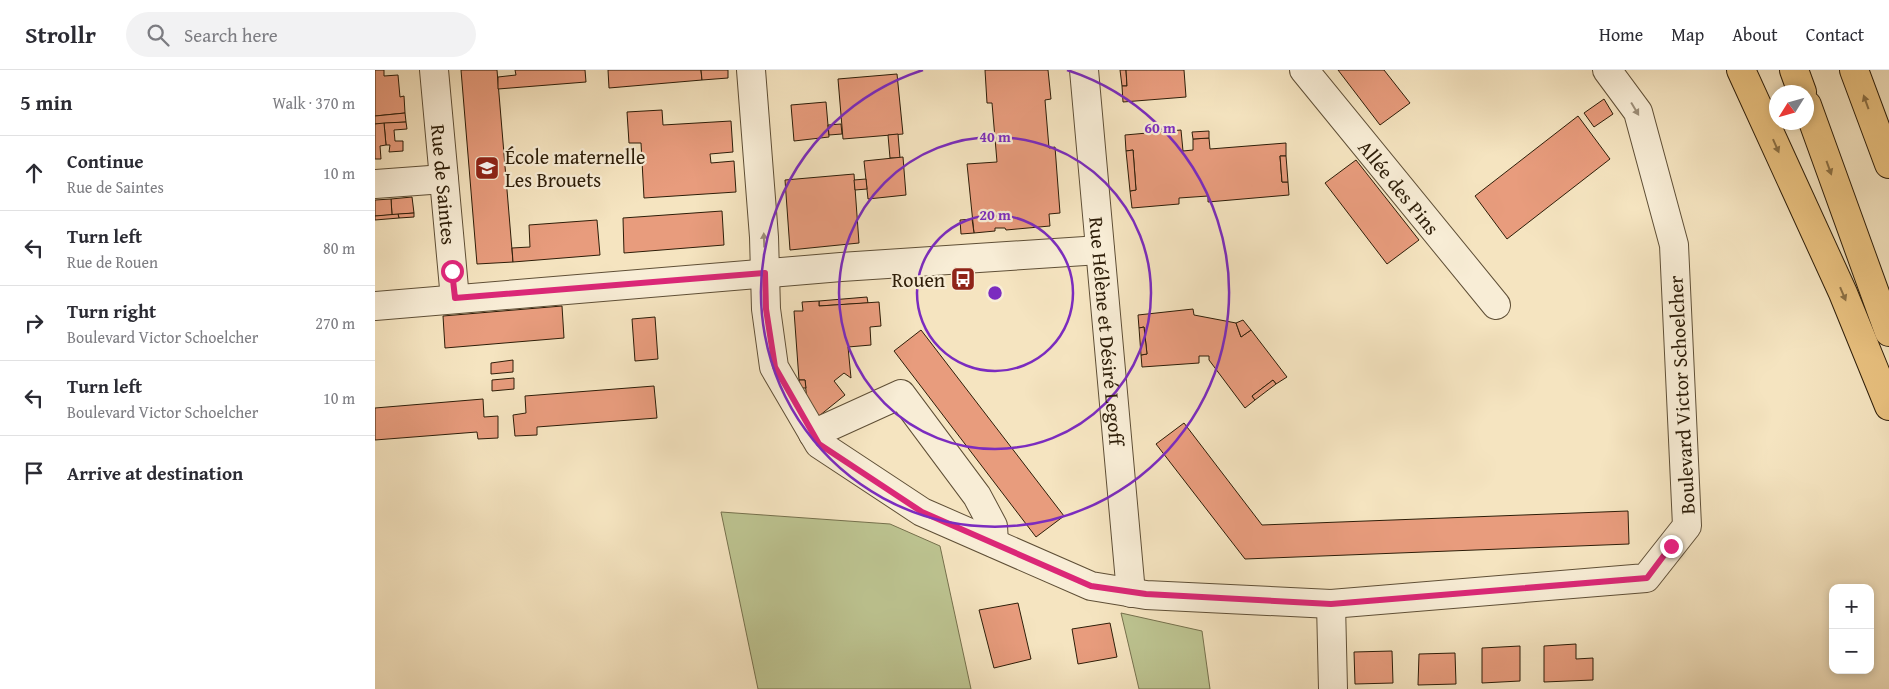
<!DOCTYPE html>
<meta charset="utf-8">
<style>
:root{--surface:#fff;--page:#f2f2f3;--text:#2b2b33;--muted:#7c7c81;--line:#e1e1e2}
body{margin:0;font-family:"Gentium Book Plus",serif;background:var(--page);color:var(--text)}
.controls{position:absolute;right:15px;bottom:15px;display:grid;overflow:hidden;border-radius:10px;box-shadow:0 2px 8px #0003}
.controls button{width:45px;height:45px;display:grid;place-items:center;padding:0;border:0;border-bottom:1px solid var(--line);background:var(--surface);color:var(--text);font:25px sans-serif}
.compass{position:absolute;left:1394px;top:15px;width:45px;height:45px;border-radius:50%;background:var(--surface);box-shadow:0 2px 8px #0003;rotate:233deg}
.stop{position:absolute;width:15px;height:15px;margin:-11px;border:4px solid #db2777;border-radius:50%;background:#fff}
.stop.end{background:#db2777;border-color:#fff;box-shadow:0 1px 5px #0008}
.list{margin:0;padding:0;list-style:none}
h2{display:flex;justify-content:space-between;align-items:center;height:65px;margin:0;padding:0 20px;font-size:21px}
h2 small{font-size:16px;font-weight:400;color:var(--muted)}
.list li{display:grid;grid-template-columns:32px 1fr auto;gap:15px;align-items:center;box-sizing:border-box;height:75px;padding:0 20px;border-top:1px solid var(--line)}
.list b{display:block;font-size:19px;white-space:nowrap}
.list p{margin:0;font-size:16px;white-space:nowrap;color:var(--muted)}
.list em{font-size:16px;font-style:normal;color:var(--muted)}
.icon{flex:none;width:28px;height:28px;fill:none;stroke:currentColor;stroke-width:2;stroke-linecap:round;stroke-linejoin:round}
.map{position:relative;flex:none;width:1514px;height:619px;overflow:hidden}
header{display:flex;align-items:center;gap:30px;box-sizing:border-box;height:70px;padding:0 25px;background:var(--surface);border-bottom:1px solid var(--line)}
header strong{font-size:24px}
nav{display:flex;gap:28px;margin-inline-start:auto;font-size:18px}
.search{width:350px;height:45px;background:var(--page);display:flex;align-items:center;gap:12px;box-sizing:border-box;padding:0 18px;border-radius:28px;color:var(--muted);font-size:19px}
main{display:flex}
aside{flex:1;background:var(--surface)}
.map>svg:first-child{display:block}
.green{fill:#bdc491;stroke:#75704c}
.building{fill:#e89c7d;stroke:#2d1d08}
.lines{fill:none;stroke-linecap:round;stroke-linejoin:round}
.minor-casing{stroke:#5f4f36;stroke-width:30}
.highway-casing{stroke:#2d1d08;stroke-width:30}
.minor{stroke:#f8edd6;stroke-width:28}
.highway{stroke:#eac280;stroke-width:28}
.oneway{fill:#8c7044}
.oneway2{fill:#9d8f79}
.route{stroke:#db2777;stroke-width:6}
.ring{fill:none;stroke:#7b2cbf;stroke-width:2.5}
.labels{text-anchor:middle;dominant-baseline:central;stroke-width:4.5;stroke-linejoin:round;paint-order:stroke}
.poi-label{font-size:20px;fill:#2d1d08;stroke:#f8edd6;text-anchor:start}
.street-label{font-size:20px;fill:#2d1d08;stroke:#f8edd6}
.centre{fill:#7b2cbf;stroke:#f8edd6;stroke-width:2.5}
.ring-label{font-size:15px;text-anchor:middle;font-weight:bold;fill:#7b2cbf;stroke:#f8edd6;stroke-width:4.5;stroke-linejoin:round;paint-order:stroke}
</style>
<header>
<strong>Strollr</strong>
<div class="search"><svg class="icon" aria-label="search" viewBox="0 0 24 24"><circle cx="10" cy="10" r="6"/><path d="M15 15l6 6"/></svg>Search here</div>
<nav><a>Home</a><a>Map</a><a>About</a><a>Contact</a></nav>
</header>
<main>
<aside>
<h2>5 min<small>Walk · 370 m</small></h2>
<ul class="list">
<li><svg class="icon" aria-label="ahead" viewBox="0 0 24 24"><path d="M12 20V5M6 11l6-6 6 6"/></svg><div><b>Continue</b><p>Rue de Saintes</p></div><em>10 m</em></li>
<li><svg class="icon" aria-label="left" viewBox="0 0 24 24"><path d="M17 20v-9H6M10 6l-5 5 5 5"/></svg><div><b>Turn left</b><p>Rue de Rouen</p></div><em>80 m</em></li>
<li><svg class="icon" aria-label="right" viewBox="0 0 24 24"><path d="M7 20v-9h11M14 6l5 5-5 5"/></svg><div><b>Turn right</b><p>Boulevard Victor Schoelcher</p></div><em>270 m</em></li>
<li><svg class="icon" aria-label="left" viewBox="0 0 24 24"><path d="M17 20v-9H6M10 6l-5 5 5 5"/></svg><div><b>Turn left</b><p>Boulevard Victor Schoelcher</p></div><em>10 m</em></li>
<li><svg class="icon" aria-label="arrive" viewBox="0 0 24 24"><path d="M6 21V4h12l-3 4 3 4H6"/></svg><div><b>Arrive at destination</b></div></li>
</ul>
</aside>
<div class="map">
<svg width="1514" height="619" viewBox="0 0 1514 619">
<rect width="100%" height="100%" fill="#f5e4c0"/>
<filter id="stains"><feTurbulence type="fractalNoise" baseFrequency=".004" numOctaves="4"/><feColorMatrix values="0 0 0 0 .2 0 0 0 0 .09 0 0 0 0 .02 0 0 0 .5 -.17"/></filter>
<radialGradient id="worn" r=".72"><stop offset=".6" stop-color="#630" stop-opacity="0"/><stop offset="1" stop-color="#630" stop-opacity=".3"/></radialGradient>
<g class="green">
<polygon points="346,442 515,454 565,476 596,619 383,619"/>
<polygon points="746,543 827,561 835,619 764,619"/>
</g>
<g class="building">
<polygon points="0,0 9,0 9,6 23,5 25,27 29,26 30,43 0,46"/>
<polygon points="86,0 122,0 138,192 102,194"/>
<polygon points="140,0 210,0 211,12 123,19 123,7 141,5"/>
<polygon points="233,0 326,0 327,10 234,18"/>
<polygon points="326,0 353,0 353,8 327,10"/>
<polygon points="610,0 673,0 676,29 670,30 674,78 680,77 685,143 674,144 675,156 631,160 630,158 620,158 620,161 599,163 592,94 622,92 617,33 612,33"/>
<polygon points="745,0 751,0 752,16 747,16"/>
<polygon points="751,0 809,0 811,27 748,32 747,16 752,16"/>
<polygon points="963,0 1009,0 1035,33 1005,55"/>
<polygon points="522,4 528,64 468,69 463,9"/>
<polygon points="1229,29 1238,44 1219,57 1209,43"/>
<polygon points="451,32 454,67 419,71 416,35"/>
<polygon points="287,40 288,55 356,51 358,82 335,84 336,93 359,91 361,122 269,128 266,73 254,73 252,42"/>
<polygon points="30,43 31,52 0,54 0,46"/>
<polygon points="1203,46 1235,89 1132,169 1100,126"/>
<polygon points="31,52 32,59 19,60 20,71 28,71 28,81 14,82 15,75 11,75 9,53"/>
<polygon points="9,53 11,75 5,76 6,89 0,89 0,54"/>
<polygon points="466,54 467,64 454,65 453,55"/>
<polygon points="806,60 808,81 818,80 818,69 834,68 835,79 911,73 911,86 905,86 907,112 913,112 914,125 833,132 833,126 804,128 804,134 757,138 755,121 761,120 758,80 751,81 750,65"/>
<polygon points="834,61 834,68 818,69 817,62"/>
<polygon points="523,64 525,88 515,88 513,65"/>
<polygon points="758,80 761,120 755,121 751,81"/>
<polygon points="905,86 911,86 913,112 907,112"/>
<polygon points="528,87 531,125 493,129 489,91"/>
<polygon points="981,90 1044,170 1012,194 950,113"/>
<polygon points="479,104 484,173 415,180 410,110"/>
<polygon points="491,109 492,119 480,120 479,110"/>
<polygon points="37,127 39,143 17,145 16,129"/>
<polygon points="16,129 17,145 0,146 0,130"/>
<polygon points="347,141 349,175 249,183 248,148"/>
<polygon points="39,143 39,147 24,148 23,144"/>
<polygon points="23,144 24,148 0,150 0,146"/>
<polygon points="597,149 599,163 586,164 585,150"/>
<polygon points="222,150 225,185 138,192 137,178 155,177 154,155"/>
<polygon points="492,227 493,233 444,236 444,231"/>
<polygon points="444,231 444,236 504,232 506,256 495,257 496,275 473,277 476,308 469,303 459,311 470,325 444,346 432,332 430,310 424,310 419,241 428,241 427,232"/>
<polygon points="187,236 189,268 70,278 68,246"/>
<polygon points="818,239 819,245 861,253 866,267 876,260 912,307 901,314 898,310 877,326 880,330 870,338 834,290 834,286 824,286 824,293 767,297 766,285 772,284 769,257 764,258 763,245"/>
<polygon points="280,247 283,289 260,291 257,249"/>
<polygon points="868,250 876,260 866,267 861,253"/>
<polygon points="769,257 772,284 766,285 764,258"/>
<polygon points="546,260 689,446 661,467 519,281"/>
<polygon points="138,290 138,302 116,304 116,293"/>
<polygon points="139,308 139,319 117,321 117,310"/>
<polygon points="424,310 430,310 431,318 425,318"/>
<polygon points="898,310 901,314 880,330 877,326"/>
<polygon points="279,316 282,348 162,357 162,365 140,366 138,345 151,343 150,326"/>
<polygon points="108,329 109,347 123,346 123,368 103,369 102,362 0,370 0,338"/>
<polygon points="809,353 887,455 1253,441 1254,474 870,489 781,374"/>
<polygon points="643,533 656,589 619,598 604,540"/>
<polygon points="735,553 742,587 703,594 697,559"/>
<polygon points="1201,574 1201,589 1218,588 1218,610 1169,612 1169,576"/>
<polygon points="1145,576 1145,611 1107,613 1107,578"/>
<polygon points="1017,581 1018,613 980,614 979,582"/>
<polygon points="1080,583 1081,614 1043,615 1044,584"/>
</g>
<g class="lines">
<defs>
<g id="minor">
<path id="s1" d="M59 0 80 229"/>
<polyline points="376,0 389,167 391,239 399,297 444,374 547,442 716,516 771,525 956,534 1271,508 1312,456 1299,175 1263,42 1232,0"/>
<path id="s2" d="M709 0 756 523"/>
<path id="s3" d="M929 0 1121 235"/>
<polyline points="0,114 69,109"/>
<polyline points="0,236 466,197 725,180"/>
<polyline points="438,364 526,324 602,426 618,456 619,473"/>
<polyline points="956,534 958,619"/>
</g>
<g id="highway">
<polyline points="1366,0 1468,223 1514,336"/>
<polyline points="1419,0 1427,22"/>
<polyline points="1479,0 1514,94"/>
<polyline points="1432,35 1514,262"/>
</g>
</defs>
<use href="#minor" class="minor-casing"/>
<use href="#highway" class="highway-casing"/>
<use href="#minor" class="minor"/>
<use href="#highway" class="highway"/>
</g>
<defs><path id="oneway-solid" d="M-6-.8H1V-3.2L6.5 0L1 3.2V.8H-6Z" transform="scale(1.25)"/></defs>
<g class="oneway">
<use href="#oneway-solid" transform="translate(1491 32) rotate(-110)"/>
<use href="#oneway-solid" transform="translate(1401 76) rotate(66)"/>
<use href="#oneway-solid" transform="translate(1454 98) rotate(70)"/>
<use href="#oneway-solid" transform="translate(1468 224) rotate(67)"/>
</g>
<g class="oneway2">
<use href="#oneway-solid" transform="translate(1260 39) rotate(59)"/>
<use href="#oneway-solid" transform="translate(389 170) rotate(-92)"/>
</g>
<g class="lines">
<polyline class="route" points="77,201 80,228 390,203 391,239 400,297 444,374 547,442 716,516 771,524 956,534 1272,508 1296,476"/>
</g>
<g class="ring">
<circle cx="620" cy="223" r="78"/>
<circle cx="620" cy="223" r="156"/>
<path d="M692 0A234 234 0 1 1 548 0"/>
</g>
<defs>
<symbol id="school-square" viewBox="-11 -11 22 22"><rect x="-9" y="-9" width="18" height="18" rx="4" fill="#8f2418" stroke="#f8edd6"/><path d="M0-5L7-2L0 1L-7-2ZM-4 1L0 2.5L4 1V4Q0 6-4 4Z" fill="#fff"/></symbol>
<symbol id="bus-square" viewBox="-11 -11 22 22"><rect x="-9" y="-9" width="18" height="18" rx="4" fill="#8f2418" stroke="#f8edd6"/><path d="M-5-6H5V4H4V6H2V4H-2V6H-4V4H-5ZM-3.5-4V0h7V-4ZM-3.5 1.2v1.5H-2V1.2ZM2 1.2v1.5H3.5V1.2Z" fill="#fff"/></symbol>
</defs>
<g fill-rule="evenodd">
<use href="#school-square" x="98" y="84" width="28" height="28"/>
<use href="#bus-square" x="574" y="195" width="28" height="28"/>
</g>
<g class="labels">
<g class="poi-label">
<text x="130" y="86">École maternelle<tspan x="130" dy="23">Les Brouets</tspan></text>
<text x="570" y="209" text-anchor="end">Rouen</text>
</g>
<g class="street-label">
<text stroke="none"><textPath href="#s1" startOffset="115">Rue de Saintes</textPath></text>
<text stroke="none"><textPath href="#s3" startOffset="151">Allée des Pins</textPath></text>
<text stroke="none"><textPath href="#s2" startOffset="262">Rue Hélène et Désiré Legoff</textPath></text>
<text transform="translate(1306 325) rotate(-93)">Boulevard Victor Schoelcher</text>
</g>
</g>
<circle cx="620" cy="223" r="8" class="centre"/>
<g class="ring-label">
<text x="785" y="63">60 m</text>
<text x="620" y="72">40 m</text>
<text x="620" y="150">20 m</text>
</g>
<rect width="100%" height="100%" filter="url(#stains)"/>
<rect width="100%" height="100%" fill="url(#worn)"/>
</svg>
<div class="controls">
<button>+</button>
<button>−</button>
</div>
<svg class="compass" viewBox="-18 -18 36 36"><path d="M0-13l5 13h-10z" fill="#e53935"/><path d="M0 13l5-13h-10z" fill="#7c7c81"/></svg>
<div class="stop" style="left:77px;top:201px"></div>
<div class="stop end" style="left:1296px;top:476px"></div>
</div>
</main>
